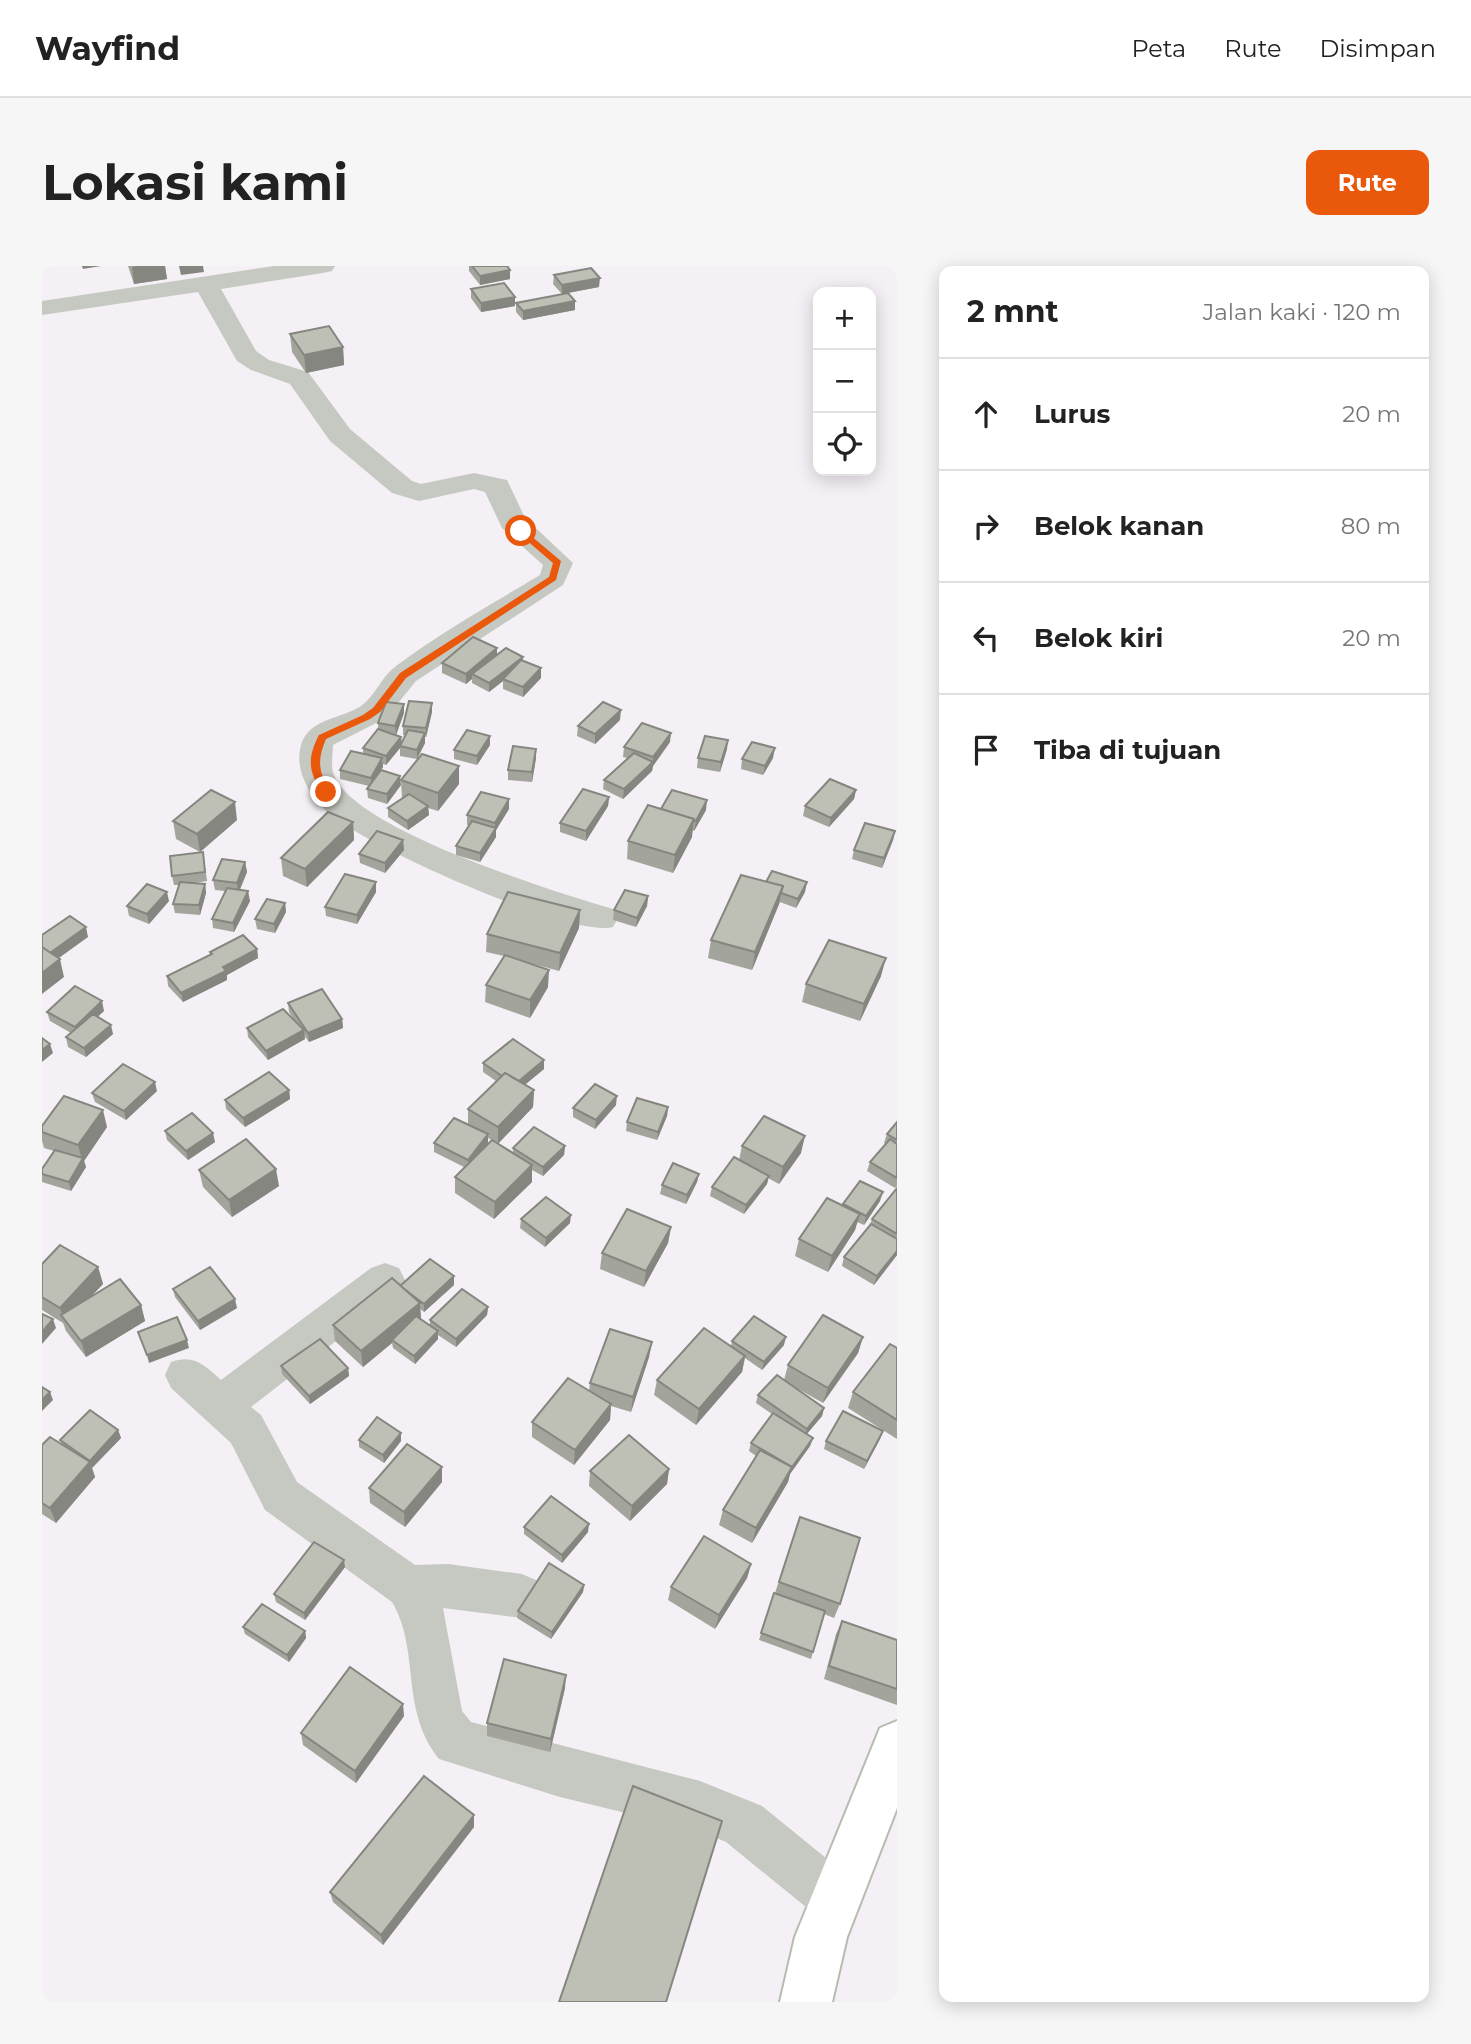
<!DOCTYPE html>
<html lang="id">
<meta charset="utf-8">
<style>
:root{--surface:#fff;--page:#f6f6f6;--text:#222;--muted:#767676;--line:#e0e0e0;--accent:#ea580c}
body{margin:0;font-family:Montserrat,sans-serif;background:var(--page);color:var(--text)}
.controls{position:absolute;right:21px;top:21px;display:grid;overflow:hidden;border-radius:14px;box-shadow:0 4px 18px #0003}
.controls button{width:63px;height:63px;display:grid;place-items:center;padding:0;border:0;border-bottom:2px solid var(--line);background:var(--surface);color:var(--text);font:35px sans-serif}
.stop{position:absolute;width:21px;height:21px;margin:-16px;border:5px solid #ea580c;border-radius:50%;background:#fff}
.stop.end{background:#ea580c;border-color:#fff;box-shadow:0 2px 7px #0008}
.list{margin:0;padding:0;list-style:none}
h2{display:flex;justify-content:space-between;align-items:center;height:91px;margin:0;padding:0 28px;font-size:30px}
h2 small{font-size:23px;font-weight:400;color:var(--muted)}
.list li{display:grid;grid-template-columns:46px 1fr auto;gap:21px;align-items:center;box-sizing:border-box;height:112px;padding:0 28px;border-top:2px solid var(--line)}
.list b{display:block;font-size:26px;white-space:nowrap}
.list em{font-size:23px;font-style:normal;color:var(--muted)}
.icon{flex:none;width:38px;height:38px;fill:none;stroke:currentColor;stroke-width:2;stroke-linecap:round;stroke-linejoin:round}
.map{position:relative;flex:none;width:855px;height:1736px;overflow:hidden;border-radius:14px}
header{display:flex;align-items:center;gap:42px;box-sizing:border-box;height:98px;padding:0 35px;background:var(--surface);border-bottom:2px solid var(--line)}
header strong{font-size:33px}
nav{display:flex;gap:38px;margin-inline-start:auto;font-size:24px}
.intro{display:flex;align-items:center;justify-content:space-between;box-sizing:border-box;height:168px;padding:0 42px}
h1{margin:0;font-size:49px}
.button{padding:18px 32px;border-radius:14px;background:var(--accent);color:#fff;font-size:24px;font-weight:700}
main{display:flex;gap:42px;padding:0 42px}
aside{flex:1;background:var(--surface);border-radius:14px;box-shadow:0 4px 18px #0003}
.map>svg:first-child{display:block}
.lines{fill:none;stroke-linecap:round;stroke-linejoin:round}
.secondary-casing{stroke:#b8bcb0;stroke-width:4}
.minor{fill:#c6c9c1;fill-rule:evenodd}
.secondary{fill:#fff;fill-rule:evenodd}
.wall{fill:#a3a59d;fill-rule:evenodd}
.shaded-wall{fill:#85867f}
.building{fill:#bec0b6;stroke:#85867f;stroke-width:2}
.route{fill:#ea580c}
</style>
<header>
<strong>Wayfind</strong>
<nav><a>Peta</a><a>Rute</a><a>Disimpan</a></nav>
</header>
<div class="intro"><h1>Lokasi kami</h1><a class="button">Rute</a></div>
<main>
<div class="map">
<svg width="855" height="1736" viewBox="0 0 855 1736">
<rect width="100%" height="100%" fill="#f4f0f5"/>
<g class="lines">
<defs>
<polygon id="secondary" points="855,1455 855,1542 805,1671 790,1736 738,1736 753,1671 838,1462"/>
</defs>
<use href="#secondary" class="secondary-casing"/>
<g class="minor">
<path d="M232 0H293L290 5 281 7 179 23 214 85 227 94 266 106 308 163 370 215 379 218 432 207 465 214 483 252 531 297 521 319 374 415 344 452 291 479C291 487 289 498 291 506 305 562 517 627 571 643L576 652 571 661C531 673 318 578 284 545 267 528 252 504 259 479 267 452 300 453 319 440 334 429 339 411 354 400 399 366 450 338 498 309L501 299 460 262 443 226 432 223 377 235 350 227 288 175 248 118 209 104 195 95 156 26 0 49V35Z"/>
<path d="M343 997 357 1002 363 1014 357 1026 209 1141 219 1149 255 1216 373 1299 406 1298 480 1308 496 1315 503 1330 496 1345 480 1352 401 1342 420 1445 429 1456 658 1515 720 1540 811 1614 819 1632 811 1650 793 1658 775 1650 684 1576 658 1565 518 1531 397 1493C357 1442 379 1385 350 1336L223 1244 189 1177 129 1122 123 1109 129 1096C152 1088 162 1099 179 1114L329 1002Z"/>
</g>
<use href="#secondary" class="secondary"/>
</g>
<g class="wall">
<polygon points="86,0 123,0 125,13 92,18"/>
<polygon points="427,0 465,0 468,4 468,13 438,19 427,5"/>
<polygon points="512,9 557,21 526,27 533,35 533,44 481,54 474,46 474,37 520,28 511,18"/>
<polygon points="429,23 473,31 473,40 439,46 429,32"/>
<polygon points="248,68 301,81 302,99 264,107 250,86"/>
<polygon points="455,389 481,391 480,395 499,402 499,412 481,431 461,423 461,415 447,426 430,417 430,413 424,418 400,407 400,397"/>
<polygon points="390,437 390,446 384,471 383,471 383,477 375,493 358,490 358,482 344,499 341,498 341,501 339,504 359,519 345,538 326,532 325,523 327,520 298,513 298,504 321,487 321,482 336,463 336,457 362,438 362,447 354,469 359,471 360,477 364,470 361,469 361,460"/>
<polygon points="578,454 553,478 535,470 536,460"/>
<polygon points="448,470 448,479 435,499 412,493 412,484"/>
<polygon points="628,476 611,500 610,505 581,533 561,523 562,514 585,492 581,491 582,481"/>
<polygon points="494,483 494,492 490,516 466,514 466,504"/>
<polygon points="685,483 678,506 655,502 656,492"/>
<polygon points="731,492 721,509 699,503 700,493"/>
<polygon points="417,500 417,518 396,545 386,542 387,549 366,564 346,551 346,542 360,533 359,514"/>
<polygon points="814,524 812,533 787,561 761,550 763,540"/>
<polygon points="567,531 566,540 544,575 518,566 518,557"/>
<polygon points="467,533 467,543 454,564 454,571 438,596 414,589 414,580 427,559 425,559 425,549"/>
<polygon points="619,543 664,544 652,565 650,564 650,571 631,607 585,593 586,575"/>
<polygon points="195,554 158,586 134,573 131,555"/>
<polygon points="311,556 312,574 265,621 241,610 239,592"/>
<polygon points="853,565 851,574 840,602 810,593 812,584"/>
<polygon points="361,574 362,584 343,607 318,597 317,588"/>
<polygon points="161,586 165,615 152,617 163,618 164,627 158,649 133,647 131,638 137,619 132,619 130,610"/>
<polygon points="203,596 205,606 198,624 208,635 192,666 171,662 170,653 183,625 173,624 171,614"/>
<polygon points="699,609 763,626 754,642 738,636 710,704 666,692 669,674"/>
<polygon points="334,616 334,626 315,658 284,650 283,641"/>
<polygon points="606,630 605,640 594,661 571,654 572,644"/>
<polygon points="127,635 107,658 87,650 85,640"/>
<polygon points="243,637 244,646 233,667 215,663 213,653"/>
<polygon points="538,644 537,662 517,705 488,697 506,721 488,752 443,736 444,719 462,690 444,686 445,668"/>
<polygon points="215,683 216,692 185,709 185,714 141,736 126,720 125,710 168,689 168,686"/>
<polygon points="839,710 818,755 760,736 764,718"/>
<polygon points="246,737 300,753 301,762 267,776 262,769 263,773 226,794 206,771 205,762 253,755 247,746"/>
<polygon points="62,745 56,750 71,768 44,791 26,781 24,771 29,767 8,755 5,746"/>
<path d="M502 794V803L483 818 492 824 491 841 456 877 471 886V882L523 880 522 889 501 910 490 904V916L452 953 413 927V911L422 901 392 886V877L426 859V843L454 815 441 806V797ZM446 872 450 874 441 883 446 877Z"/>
<polygon points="247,824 248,833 203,861 184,843 183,834"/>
<polygon points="115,825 84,854 53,836 50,827"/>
<polygon points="574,839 553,863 531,851 531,842"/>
<polygon points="626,841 625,850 615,874 584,865 585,856"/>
<polygon points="855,856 855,920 853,922 825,905 828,896 844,878 842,877 845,868"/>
<polygon points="0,860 65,861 42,895 44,901 29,925 0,916 0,903 12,885 2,882 0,875"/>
<polygon points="123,865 173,876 146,894 125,874"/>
<polygon points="700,880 759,887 737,918 726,912 725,918 702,948 668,930 670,921 697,894"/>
<polygon points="157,904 237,920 190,951 161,921"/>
<polygon points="657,908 655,916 644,938 618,928 620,919"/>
<polygon points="855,922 855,989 832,1019 800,1000 802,991 828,959 830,953"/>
<polygon points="838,935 822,959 815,956 813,964 786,1006 753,990 757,973 801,938"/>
<polygon points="479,953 528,957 503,981 478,962"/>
<polygon points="629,961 626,977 602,1021 558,1003 560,987"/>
<polygon points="0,998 56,1001 61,1018 48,1031 99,1039 103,1055 44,1091 24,1065 21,1057 0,1044"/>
<polygon points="412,1010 412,1019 382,1046 378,1043 379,1053 388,1059 388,1054 446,1041 445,1049 414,1081 396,1069 396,1073 373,1098 351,1082 350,1077 321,1101 293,1075 291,1059 358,1020"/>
<polygon points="131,1023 195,1042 158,1064 133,1031"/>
<polygon points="821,1071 816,1087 781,1137 751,1120 782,1142 780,1150 765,1168 771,1172 768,1180 748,1208 746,1216 710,1277 677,1259 681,1244 714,1190 707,1185 709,1177 730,1148 714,1137 716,1129 742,1114 746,1099"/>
<polygon points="690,1075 742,1079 720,1104 703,1092 700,1106 654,1159 612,1129 615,1114 689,1080"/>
<polygon points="610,1076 607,1091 589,1146 569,1140 568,1154 532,1199 490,1171 490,1156 547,1125 548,1117"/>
<polygon points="855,1082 855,1173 806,1142 811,1126"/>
<polygon points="239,1100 306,1102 307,1110 268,1138 240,1108"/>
<polygon points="76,1164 79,1172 50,1202 53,1211 14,1257 0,1248 0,1179 20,1178 18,1174"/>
<polygon points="841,1165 838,1173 822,1203 782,1183 784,1175"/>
<polygon points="359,1167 359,1175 342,1197 317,1181 317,1174"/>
<polygon points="400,1201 400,1216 363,1261 328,1237 327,1222"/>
<polygon points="627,1203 625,1218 588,1255 547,1220 548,1205"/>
<polygon points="758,1251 798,1338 792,1352 782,1348 769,1393 717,1374 732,1327 733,1327"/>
<polygon points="482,1261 546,1266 520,1297 482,1268"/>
<polygon points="709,1298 705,1312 673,1363 626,1334 629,1321"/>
<polygon points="303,1301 263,1354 234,1336 232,1328"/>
<polygon points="542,1319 541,1326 509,1373 475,1352 476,1345"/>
<polygon points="800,1355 855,1374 855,1439 782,1413 794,1368"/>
<polygon points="201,1361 263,1365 264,1372 247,1396 203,1368"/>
<polygon points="523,1422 508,1486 445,1470 445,1457"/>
<polygon points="362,1450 314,1517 261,1479 259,1467"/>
<polygon points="432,1561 341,1679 291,1636 288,1626"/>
</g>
<g class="shaded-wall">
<polygon points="40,0 59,0 41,3"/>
<polygon points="95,0 123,0 125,13 92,18 90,1"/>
<polygon points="137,0 161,0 162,6 139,9"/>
<polygon points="468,4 468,13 438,19 438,10"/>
<polygon points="558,12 557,21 520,28 520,19"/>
<polygon points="473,31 473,40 439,46 439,37"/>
<polygon points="533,35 533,44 481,54 481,45"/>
<polygon points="301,81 302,99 264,107 262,89"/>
<polygon points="455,382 455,392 430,408 430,413 424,418 424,408"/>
<polygon points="481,391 480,401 461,413 461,415 447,426 447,417"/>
<polygon points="499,402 499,412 481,431 481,421"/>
<polygon points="390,437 390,446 384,471 384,462"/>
<polygon points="362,438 362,447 354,469 353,460"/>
<polygon points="579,444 578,454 553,478 553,468"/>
<polygon points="383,467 383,477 375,493 375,484"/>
<polygon points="629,467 628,476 611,500 610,505 581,533 582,523 611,497 611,491"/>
<polygon points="448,470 448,479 435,499 435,490"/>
<polygon points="359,471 360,480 358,480 358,482 344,499 344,490"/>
<polygon points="686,474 685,483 678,506 679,496"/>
<polygon points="733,482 731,492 721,509 723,500"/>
<polygon points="494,483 494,492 490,516 490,506"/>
<polygon points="340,492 341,501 329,521 329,512"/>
<polygon points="417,500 417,518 396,545 396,527"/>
<polygon points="358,510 359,519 345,538 345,528"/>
<polygon points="814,524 812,533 787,561 789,552"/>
<polygon points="567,531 566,540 544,575 544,565"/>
<polygon points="467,533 467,543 454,564 454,571 438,596 438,587 453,564 453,557"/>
<polygon points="665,534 664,544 652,565 654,555"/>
<polygon points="193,536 195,554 158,586 155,568"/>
<polygon points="386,540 387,549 366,564 365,555"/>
<polygon points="652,553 650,571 631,607 633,589"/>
<polygon points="311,556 312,574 265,621 263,603"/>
<polygon points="853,565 851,574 840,602 842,592"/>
<polygon points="361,574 362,584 343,607 343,597"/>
<polygon points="203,596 205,606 196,627 195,617"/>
<polygon points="334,616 334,626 315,658 315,649"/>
<polygon points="765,616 763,626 754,642 756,633"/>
<polygon points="163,618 164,627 158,649 157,639"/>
<polygon points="741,620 737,638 710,704 713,686"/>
<polygon points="206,625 208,635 192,666 191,657"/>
<polygon points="125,626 127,635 107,658 105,648"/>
<polygon points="606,630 605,640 594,661 595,652"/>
<polygon points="243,637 244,646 233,667 232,658"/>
<polygon points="538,644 537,662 517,705 518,687"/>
<polygon points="44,661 46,671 10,697 7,687"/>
<polygon points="215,683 216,692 185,709 185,714 141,736 139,727 181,701"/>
<polygon points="844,692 839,710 818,755 822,738"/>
<polygon points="18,693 22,711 0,728 0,707"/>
<polygon points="507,704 506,721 488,752 488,734"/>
<polygon points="60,735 62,745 35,770 33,761"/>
<polygon points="300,753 301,762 267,776 266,767"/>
<polygon points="69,759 71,768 44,791 42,782"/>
<polygon points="262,764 263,773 226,794 224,785"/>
<polygon points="8,778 11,787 0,796 0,784"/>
<polygon points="502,794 502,803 472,828 472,819"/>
<polygon points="113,816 115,825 84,854 82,845"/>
<polygon points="247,824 248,833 203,861 201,852"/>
<polygon points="492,824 491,841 456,878 456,861"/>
<polygon points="575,830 574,839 553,863 554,854"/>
<polygon points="626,841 625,850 615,874 616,866"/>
<polygon points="61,844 65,861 42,895 44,901 29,925 27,916 40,894 36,879"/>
<polygon points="171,867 173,876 146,894 144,885"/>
<polygon points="446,868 446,877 426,903 426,894"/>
<polygon points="763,870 759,887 737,918 741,901"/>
<polygon points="523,880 522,889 501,910 501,901"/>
<polygon points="490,899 490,916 452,953 453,936"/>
<polygon points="234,903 237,920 190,951 187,934"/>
<polygon points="657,908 655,916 644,938 645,929"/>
<polygon points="727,910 725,918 702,948 704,939"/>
<polygon points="841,926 838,935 822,959 824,950"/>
<polygon points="818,948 813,964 786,1006 790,990"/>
<polygon points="529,949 528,957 503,981 504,972"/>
<polygon points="629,961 626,977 602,1021 604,1005"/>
<polygon points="855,985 855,989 832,1019 835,1010"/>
<polygon points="56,1001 61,1018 24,1057 21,1052 18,1042"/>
<polygon points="412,1010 412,1019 382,1046 382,1038"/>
<polygon points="193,1033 195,1042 158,1064 156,1055"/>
<polygon points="378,1037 379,1053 350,1074 350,1077 321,1101 319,1085"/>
<polygon points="99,1039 103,1055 44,1091 39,1075"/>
<polygon points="446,1041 445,1049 414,1081 414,1073"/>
<polygon points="11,1053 14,1062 0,1078 0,1066"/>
<polygon points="396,1065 396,1073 373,1098 372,1090"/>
<polygon points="744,1071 742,1079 720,1104 722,1096"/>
<polygon points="821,1071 816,1087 781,1137 786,1122"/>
<polygon points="145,1074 147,1082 107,1097 105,1089"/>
<polygon points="610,1076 607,1091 589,1146 591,1131"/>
<polygon points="703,1090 700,1106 654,1159 657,1143"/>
<polygon points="306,1102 307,1110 268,1138 267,1130"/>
<polygon points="8,1126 11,1134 0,1145 0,1134"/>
<polygon points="569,1138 568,1154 532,1199 533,1184"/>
<polygon points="782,1142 780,1150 762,1171 765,1163"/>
<polygon points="76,1164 79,1172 50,1202 48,1195"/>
<polygon points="841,1165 838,1173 822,1203 825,1195"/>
<polygon points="359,1167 359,1175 342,1197 341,1189"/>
<polygon points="771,1172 768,1180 748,1208 746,1216 710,1277 714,1262 749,1202"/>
<polygon points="48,1196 53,1211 14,1257 8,1242"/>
<polygon points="400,1201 400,1216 363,1261 362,1246"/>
<polygon points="627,1203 625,1218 588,1255 590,1240"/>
<polygon points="547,1258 546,1266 520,1297 520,1289"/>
<polygon points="302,1294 303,1301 263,1354 262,1347"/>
<polygon points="709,1298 705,1312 673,1363 677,1349"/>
<polygon points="542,1319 541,1326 509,1373 510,1366"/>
<polygon points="263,1365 264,1372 247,1396 245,1389"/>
<polygon points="524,1409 523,1422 508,1486 509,1473"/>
<polygon points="361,1438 362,1450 314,1517 313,1505"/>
<polygon points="432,1549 432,1561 341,1679 339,1669"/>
</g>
<g class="building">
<polygon points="430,0 465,0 468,4 438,10"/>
<polygon points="549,2 558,12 520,19 512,9"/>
<polygon points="462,17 473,31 439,37 429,23"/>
<polygon points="526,27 533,35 481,45 474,37"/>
<polygon points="287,60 301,81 262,89 248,68"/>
<polygon points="431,371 455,382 424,408 400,397"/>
<polygon points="464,382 481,391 447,417 430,408"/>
<polygon points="479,394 499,402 481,421 461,413"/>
<polygon points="367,435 390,437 384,462 361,460"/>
<polygon points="344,436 362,438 353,460 336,457"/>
<polygon points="561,436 579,444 553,468 536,460"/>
<polygon points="600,457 629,467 611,491 582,481"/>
<polygon points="336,463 359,471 344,490 321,482"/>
<polygon points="366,464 383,467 375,484 358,480"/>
<polygon points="425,464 448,470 435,490 412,484"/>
<polygon points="663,470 686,474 679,496 656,492"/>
<polygon points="710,476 733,482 723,500 700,493"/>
<polygon points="471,480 494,483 490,506 466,504"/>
<polygon points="309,485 340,492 329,512 298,504"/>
<polygon points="592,487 611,496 582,523 562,514"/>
<polygon points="380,488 417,500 396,527 359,514"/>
<polygon points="339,504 358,510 345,528 325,523"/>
<polygon points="788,513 814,524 789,552 763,540"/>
<polygon points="541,523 567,531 544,565 518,557"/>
<polygon points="169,524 193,536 155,568 131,555"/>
<polygon points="630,524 665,534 654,555 652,555 652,553 619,543"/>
<polygon points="439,526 467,533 453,557 425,549"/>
<polygon points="367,528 386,540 365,555 346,542"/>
<polygon points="606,539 652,553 633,589 586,575"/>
<polygon points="286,546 311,556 263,603 239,592"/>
<polygon points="430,555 454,562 438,587 414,580"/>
<polygon points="823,557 853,565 842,592 812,584"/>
<polygon points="335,565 361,574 343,597 317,588"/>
<polygon points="161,586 163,606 130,610 128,590"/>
<polygon points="180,593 203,596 195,617 171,614"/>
<polygon points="730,605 765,616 756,633 739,627 741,620 724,616"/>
<polygon points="303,608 334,616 315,649 283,641"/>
<polygon points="699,609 741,620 713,686 669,674"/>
<polygon points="138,616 163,618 157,639 131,638"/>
<polygon points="105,618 125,626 105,648 85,640"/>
<polygon points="185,622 206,625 191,657 170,653"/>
<polygon points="583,624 606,630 595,652 572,644"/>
<polygon points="466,626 538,644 518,687 445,668"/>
<polygon points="225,633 243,637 232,658 213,653"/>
<polygon points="28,650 44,661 8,687 0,681 0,669"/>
<polygon points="201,669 215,683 181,701 184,705 139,727 125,710 170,688 168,686"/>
<polygon points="787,674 844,692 822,738 764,718"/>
<polygon points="0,681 18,693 0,707"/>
<polygon points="463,689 507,704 488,734 444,719"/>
<polygon points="33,720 60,735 33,761 5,746"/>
<polygon points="280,723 300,753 266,767 246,737"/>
<polygon points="241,743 262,764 224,785 205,762"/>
<polygon points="51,748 69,759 42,782 24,771"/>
<polygon points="0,772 8,778 0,784"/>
<polygon points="471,773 502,794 477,815 463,807 460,810 441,797"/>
<polygon points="81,798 113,816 82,845 50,827"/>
<polygon points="227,806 247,824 201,852 183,834"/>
<polygon points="463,807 492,824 456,861 426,843"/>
<polygon points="553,818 575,830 554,854 531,842"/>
<polygon points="22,830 61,844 36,879 0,866 0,860"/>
<polygon points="595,832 626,841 616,866 585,856"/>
<polygon points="150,847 171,867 144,885 123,865"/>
<polygon points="722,850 763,870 741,901 700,880"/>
<polygon points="412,852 446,868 426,894 392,877"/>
<polygon points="855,856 855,874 845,868"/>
<polygon points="492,861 523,880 501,901 471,882"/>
<polygon points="204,873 234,903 187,934 157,904"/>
<polygon points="848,873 855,878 855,912 828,896"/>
<polygon points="450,874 490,899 453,936 413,911"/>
<polygon points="13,884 41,892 27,916 0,908 0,903"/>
<polygon points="692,891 727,910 704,939 670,921"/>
<polygon points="631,897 657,908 645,929 620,919"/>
<polygon points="818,915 841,926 824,950 801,938"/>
<polygon points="855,922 855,968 830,953"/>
<polygon points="504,931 529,949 504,972 479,953"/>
<polygon points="785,932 818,948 790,990 757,973"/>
<polygon points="585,943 629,961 604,1005 560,987"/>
<polygon points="829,958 855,973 855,985 835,1010 802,991"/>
<polygon points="18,979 56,1001 18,1042 0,1031 0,998"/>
<polygon points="388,993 412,1010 382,1038 358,1020"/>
<polygon points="168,1001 193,1033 156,1055 131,1023"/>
<polygon points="350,1012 378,1037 319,1085 291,1059"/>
<polygon points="78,1013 99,1039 39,1075 19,1049"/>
<polygon points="420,1023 446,1041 414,1073 388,1054"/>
<polygon points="0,1048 11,1053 0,1066"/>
<polygon points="781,1049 821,1071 786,1122 746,1099"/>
<polygon points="374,1050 396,1065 372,1090 350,1074"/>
<polygon points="712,1050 744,1071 722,1096 690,1075"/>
<polygon points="135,1051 145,1074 105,1089 96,1066"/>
<polygon points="662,1062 703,1090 657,1143 615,1114"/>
<polygon points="568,1063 610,1076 591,1131 548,1117"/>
<polygon points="278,1073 306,1102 267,1130 239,1100"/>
<polygon points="848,1078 855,1082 855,1154 811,1126"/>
<polygon points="735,1109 782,1142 765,1163 716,1129"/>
<polygon points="526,1112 569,1138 533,1184 490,1156"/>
<polygon points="0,1121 8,1126 0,1134"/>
<polygon points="48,1144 76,1164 48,1195 18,1174"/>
<polygon points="801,1145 841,1165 825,1195 784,1175"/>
<polygon points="731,1147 771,1172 750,1201 709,1177"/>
<polygon points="335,1151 359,1167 341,1189 317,1174"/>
<polygon points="587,1169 627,1203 590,1240 548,1205"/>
<polygon points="8,1171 48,1196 8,1242 0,1237 0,1179"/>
<polygon points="365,1178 400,1201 362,1246 327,1222"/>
<polygon points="718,1184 750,1201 714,1262 681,1244"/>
<polygon points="509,1230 547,1258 520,1289 482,1261"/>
<polygon points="758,1251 818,1272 798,1338 737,1316"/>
<polygon points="662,1270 709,1298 677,1349 629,1321"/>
<polygon points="272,1276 302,1294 262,1347 232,1328"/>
<polygon points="507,1297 542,1319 510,1366 476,1345"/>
<polygon points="732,1327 783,1345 771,1386 719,1367"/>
<polygon points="220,1338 263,1365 245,1389 201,1361"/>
<polygon points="800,1355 855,1374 855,1423 787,1400"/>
<polygon points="462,1393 524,1409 509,1473 445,1457"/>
<polygon points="308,1401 361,1438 313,1505 259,1467"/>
<polygon points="382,1510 432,1549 339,1669 288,1626"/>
<polygon points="591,1520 680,1555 624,1736 517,1736"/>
</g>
<path class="route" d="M476 264H482L519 295 514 314 364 412 338 446 328 453 284 473C275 494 276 506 289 526L281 528C266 506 265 492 277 469L321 449 331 442 358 407 507 311 511 297 476 267Z"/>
</svg>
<div class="controls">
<button>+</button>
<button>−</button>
<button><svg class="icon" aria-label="locate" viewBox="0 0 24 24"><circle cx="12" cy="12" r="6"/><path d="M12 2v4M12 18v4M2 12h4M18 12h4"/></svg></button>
</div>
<div class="stop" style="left:479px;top:265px"></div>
<div class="stop end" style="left:284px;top:526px"></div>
</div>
<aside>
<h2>2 mnt<small>Jalan kaki · 120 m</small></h2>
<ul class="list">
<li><svg class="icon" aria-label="ahead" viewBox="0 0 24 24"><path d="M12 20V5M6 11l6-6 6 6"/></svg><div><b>Lurus</b></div><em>20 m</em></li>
<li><svg class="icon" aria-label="right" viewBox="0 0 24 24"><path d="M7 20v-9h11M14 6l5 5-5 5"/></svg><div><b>Belok kanan</b></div><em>80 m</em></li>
<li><svg class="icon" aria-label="left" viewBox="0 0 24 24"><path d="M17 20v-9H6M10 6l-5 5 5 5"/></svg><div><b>Belok kiri</b></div><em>20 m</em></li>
<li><svg class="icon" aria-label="arrive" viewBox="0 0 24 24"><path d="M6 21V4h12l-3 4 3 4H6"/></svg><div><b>Tiba di tujuan</b></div></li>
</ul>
</aside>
</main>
